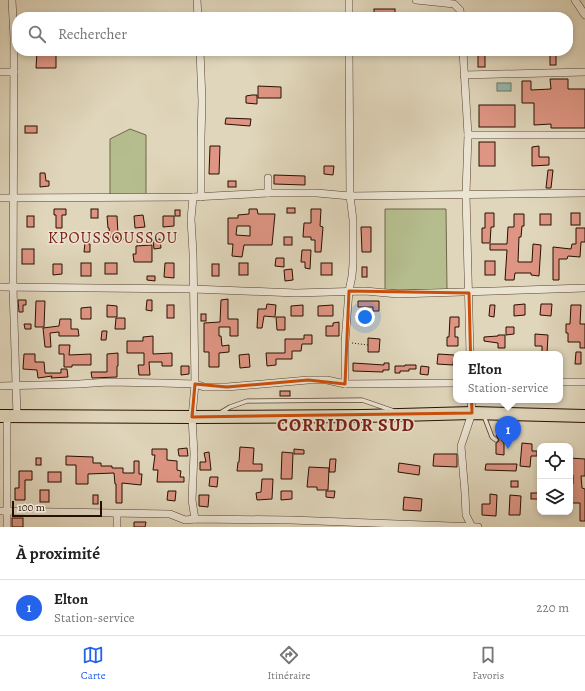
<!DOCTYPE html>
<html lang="fr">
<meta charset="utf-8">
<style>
:root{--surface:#fff;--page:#f2f2f2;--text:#222;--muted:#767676;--line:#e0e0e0;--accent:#2563eb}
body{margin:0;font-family:Alegreya,serif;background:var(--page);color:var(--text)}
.controls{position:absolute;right:12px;bottom:12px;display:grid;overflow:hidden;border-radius:8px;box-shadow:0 2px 6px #0003}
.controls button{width:36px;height:36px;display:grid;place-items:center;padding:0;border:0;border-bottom:1px solid var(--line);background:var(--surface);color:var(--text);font:20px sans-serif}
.scale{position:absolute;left:12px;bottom:10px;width:90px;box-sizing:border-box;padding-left:4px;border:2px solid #290f00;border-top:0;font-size:11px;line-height:14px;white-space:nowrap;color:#290f00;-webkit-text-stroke:3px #ebe4d3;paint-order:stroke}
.you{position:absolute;left:365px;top:317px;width:14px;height:14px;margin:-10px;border:3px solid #fff;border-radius:50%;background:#1a73e8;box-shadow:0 0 0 6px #1a73e833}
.badge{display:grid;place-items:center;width:26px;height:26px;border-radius:50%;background:var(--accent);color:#fff;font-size:13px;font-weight:700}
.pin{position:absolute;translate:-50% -33px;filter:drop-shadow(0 1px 2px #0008)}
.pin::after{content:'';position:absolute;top:21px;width:14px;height:12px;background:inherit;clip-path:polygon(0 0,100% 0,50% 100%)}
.popup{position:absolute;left:453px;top:351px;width:110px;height:52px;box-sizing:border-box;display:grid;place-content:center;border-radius:8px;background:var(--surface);filter:drop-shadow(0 1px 3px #0005);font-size:13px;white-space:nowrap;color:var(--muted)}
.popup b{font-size:15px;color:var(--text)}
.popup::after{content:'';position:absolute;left:50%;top:100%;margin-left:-8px;border:8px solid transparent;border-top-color:var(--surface)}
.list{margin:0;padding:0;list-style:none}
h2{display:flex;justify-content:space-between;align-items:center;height:52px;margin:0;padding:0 16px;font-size:17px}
h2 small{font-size:13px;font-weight:400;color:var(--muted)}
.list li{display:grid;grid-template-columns:26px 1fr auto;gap:12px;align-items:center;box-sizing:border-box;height:56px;padding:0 16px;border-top:1px solid var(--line)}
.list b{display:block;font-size:15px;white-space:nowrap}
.list p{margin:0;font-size:13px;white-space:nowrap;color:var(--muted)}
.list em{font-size:13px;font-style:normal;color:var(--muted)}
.icon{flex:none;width:22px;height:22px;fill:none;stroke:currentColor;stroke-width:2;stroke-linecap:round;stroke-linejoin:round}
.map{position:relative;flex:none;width:585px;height:527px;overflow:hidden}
.search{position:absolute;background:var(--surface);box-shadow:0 2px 6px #0003;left:12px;right:12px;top:12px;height:44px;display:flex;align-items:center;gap:10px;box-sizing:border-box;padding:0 14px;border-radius:16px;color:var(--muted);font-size:15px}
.sheet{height:108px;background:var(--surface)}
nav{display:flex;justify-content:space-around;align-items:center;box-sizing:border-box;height:56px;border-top:1px solid var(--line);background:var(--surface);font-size:11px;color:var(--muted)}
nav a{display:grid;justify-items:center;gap:2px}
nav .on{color:var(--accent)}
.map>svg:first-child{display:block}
.green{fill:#b5bd8e;stroke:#6f6647}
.water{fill:#94b9ad;stroke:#697568}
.building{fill:#de9583;stroke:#290f00;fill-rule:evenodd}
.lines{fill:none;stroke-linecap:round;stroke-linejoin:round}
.service-casing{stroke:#57412f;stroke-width:5}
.minor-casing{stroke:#57412f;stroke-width:8}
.trunk-casing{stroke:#290f00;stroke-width:14}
.path{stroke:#290f00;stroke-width:1;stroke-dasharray:1 2;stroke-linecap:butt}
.service{stroke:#ebe4d3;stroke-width:3.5}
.minor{stroke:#ebe4d3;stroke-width:7}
.trunk{stroke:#e0d6bb;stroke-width:12}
.marked{fill:none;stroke:#cb4e0a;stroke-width:3;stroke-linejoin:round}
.labels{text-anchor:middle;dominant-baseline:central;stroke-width:3;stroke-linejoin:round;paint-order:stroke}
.quarter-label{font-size:16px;letter-spacing:1px;fill:#7a1f14;stroke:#ebe4d3}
.district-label{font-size:18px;font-weight:bold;letter-spacing:1px;fill:#7a1f14;stroke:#ebe4d3}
</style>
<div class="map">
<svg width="585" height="527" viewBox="0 0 585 527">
<rect width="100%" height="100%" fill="#e0d6bb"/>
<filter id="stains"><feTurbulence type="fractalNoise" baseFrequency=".005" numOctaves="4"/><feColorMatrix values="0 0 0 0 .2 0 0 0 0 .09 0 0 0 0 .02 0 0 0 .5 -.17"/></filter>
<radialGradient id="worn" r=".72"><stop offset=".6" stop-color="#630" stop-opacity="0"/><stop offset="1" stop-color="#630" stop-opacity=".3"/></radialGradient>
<g class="green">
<polygon points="130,129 146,135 146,195 110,195 110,139"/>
<polygon points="385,209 446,209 447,290 385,290"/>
</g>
<rect class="water" x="497" y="83" width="14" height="8"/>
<g class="building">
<rect x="374" y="9" width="21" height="8"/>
<polygon points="37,51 56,51 56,68 36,68"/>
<rect x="478" y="51" width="7" height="16"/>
<rect x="550" y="51" width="6" height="14"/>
<polygon points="550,79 568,79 568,89 585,89 585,128 551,128 551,124 534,125 534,103 522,103 522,81 531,81 531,90 551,89"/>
<polygon points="258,86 281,87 281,98 258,98"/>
<polygon points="252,95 257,95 257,104 246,103 246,96"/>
<rect x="479" y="105" width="36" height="22"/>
<polygon points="226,118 251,119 250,126 225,124"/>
<rect x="25" y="126" width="12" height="7"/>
<rect x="479" y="142" width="16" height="24"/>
<polygon points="210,146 220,146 219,174 209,174"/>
<polygon points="539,146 539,157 549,157 549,165 532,166 532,147"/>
<polygon points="324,166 334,166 333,175 324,174"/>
<polygon points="548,170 553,170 551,188 546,188"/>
<polygon points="40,173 45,173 46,181 49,181 49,186 40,187"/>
<polygon points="274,175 305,176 305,185 274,184"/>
<rect x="228" y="181" width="8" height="6"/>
<rect x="287" y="208" width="8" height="5"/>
<polygon points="54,209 66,209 66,215 62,215 62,228 56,228 56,215 54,215"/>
<rect x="91" y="209" width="7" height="9"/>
<path d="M249 209H257L258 214H275L272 245H244L242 257 232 256 233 244H228V218H238V215L249 214ZM237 226H250V236L236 235Z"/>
<polygon points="311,209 321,209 320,226 323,227 321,252 315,252 315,240 311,240 311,237 303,237 304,223 311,223"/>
<rect x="175" y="210" width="5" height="6"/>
<polygon points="485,213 494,213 494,227 491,227 490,243 482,243 482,228 485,228"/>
<rect x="571" y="213" width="9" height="12"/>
<polygon points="514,214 524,214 524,226 522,226 521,237 519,237 518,262 532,262 533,244 541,245 539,276 531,275 531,273 515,273 514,280 505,280 507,250 490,250 490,244 507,244 508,227 514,227"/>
<rect x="540" y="214" width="11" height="11"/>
<polygon points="143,215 145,227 135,228 134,216"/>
<rect x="27" y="216" width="7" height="11"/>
<polygon points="107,216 117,216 118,234 122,233 123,240 118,240 117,237 110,238 109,228 108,228"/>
<polygon points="163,216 174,216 174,226 163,227"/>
<polygon points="361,227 371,227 371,252 362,252"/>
<polygon points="576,228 585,228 585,242 581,242 580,257 568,256 567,259 559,259 559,280 553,280 553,247 571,249 572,244 576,244"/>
<rect x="284" y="237" width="8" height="8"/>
<polygon points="160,239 161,248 154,249 153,240"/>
<polygon points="85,243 90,244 90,252 84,252"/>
<polygon points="152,245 152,262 134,262 133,254 136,254 136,246"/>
<rect x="22" y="249" width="12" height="15"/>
<polygon points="302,250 311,250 310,269 305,268 305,262 301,262"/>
<polygon points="276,258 284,258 284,267 275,266"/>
<rect x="485" y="261" width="10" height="14"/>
<rect x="81" y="263" width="10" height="13"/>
<rect x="105" y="263" width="12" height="11"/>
<polygon points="165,263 174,263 174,278 164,277"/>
<rect x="239" y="263" width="9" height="12"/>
<rect x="321" y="263" width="11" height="12"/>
<polygon points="53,264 62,264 62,274 53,275"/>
<rect x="212" y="264" width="7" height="12"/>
<rect x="362" y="267" width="5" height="10"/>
<polygon points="292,269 293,280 285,281 284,270"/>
<polygon points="147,276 155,276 155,281 147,280"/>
<polygon points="228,299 228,319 238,319 238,336 230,336 230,327 219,327 219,336 221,336 222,346 229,345 229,352 219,353 219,367 209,367 209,352 204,352 204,323 220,322 221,300"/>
<polygon points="18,300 26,300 26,305 23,305 23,312 19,312"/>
<polygon points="147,300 152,300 152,311 146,310"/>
<polygon points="36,301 45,301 44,327 35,327"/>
<polygon points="358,301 379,301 379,311 373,311 373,307 358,307"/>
<polygon points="267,304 276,305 275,317 264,316 262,328 257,328 258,309 266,309"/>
<polygon points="525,304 525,315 514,316 514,305"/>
<polygon points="541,304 552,304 551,316 540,315"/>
<polygon points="107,305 117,306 117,317 107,317"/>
<rect x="167" y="305" width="7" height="13"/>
<polygon points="303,305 303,316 291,316 291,306"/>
<polygon points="333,305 333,316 318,316 318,306"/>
<polygon points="490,305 495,305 494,317 489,316"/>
<polygon points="571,305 581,305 580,324 585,324 585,348 580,348 580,342 568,342 568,333 566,333 566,324 570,324"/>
<polygon points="91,307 91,319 81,319 81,308"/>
<rect x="201" y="314" width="5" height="7"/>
<polygon points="276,317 285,317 285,330 277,330"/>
<polygon points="450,317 459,317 459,327 455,327 455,337 458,337 458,346 447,346 447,337 449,337"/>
<polygon points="116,318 125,318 125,329 115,329"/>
<polygon points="60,319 71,319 71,329 78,329 79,336 59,336 59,332 50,333 51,347 45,347 43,328 59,326"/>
<polygon points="339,322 339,336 326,336 326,326 333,326 333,323"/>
<polygon points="24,324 31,324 31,329 25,329"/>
<polygon points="506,327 514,327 514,334 506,335"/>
<polygon points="102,331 107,331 106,340 101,340"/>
<polygon points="535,334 548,335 547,354 542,354 542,346 535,346"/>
<polygon points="304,335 312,335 312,344 302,344 301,351 292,351 292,359 276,359 276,365 267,366 266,353 285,353 285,339 304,339"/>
<polygon points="498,335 505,335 505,348 498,348 498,343 484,341 484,337 498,336"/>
<polygon points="153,336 153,354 172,353 172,366 162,366 162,362 149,362 150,375 139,375 138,365 144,365 144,353 127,353 127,341 143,341 143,337"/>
<polygon points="368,338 380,339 379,352 368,352"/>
<polygon points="59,345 70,345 69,355 91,354 91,365 72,365 72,367 64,367 64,354 59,354"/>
<polygon points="576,352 581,352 581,364 575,364"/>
<polygon points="118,353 118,366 117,366 117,377 92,378 91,372 107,372 107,354"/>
<polygon points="24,354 35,354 35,362 44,362 45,373 61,373 61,369 67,369 68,377 51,378 52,376 38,378 37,370 23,369"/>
<polygon points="249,354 250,367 240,368 239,355"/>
<polygon points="438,354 454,355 453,365 437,364"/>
<polygon points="353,363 384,365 384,363 389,363 389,370 383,370 383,372 353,371"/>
<polygon points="405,365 416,365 416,369 409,369 409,371 400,371 400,373 395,373 395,366 405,366"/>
<polygon points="181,366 189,366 189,374 181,375"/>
<polygon points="421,366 429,367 428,375 420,374"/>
<rect x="280" y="391" width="10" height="5"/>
<polygon points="496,435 504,435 501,440 504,443 504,455 496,454 496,443 498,442 499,440"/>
<polygon points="522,443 532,444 532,451 537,451 537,456 531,456 530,467 520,466"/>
<polygon points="240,447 254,448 253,464 262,464 262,471 237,471 238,462 239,462"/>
<polygon points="187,448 188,456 179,456 178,449"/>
<polygon points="152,449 167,449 167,460 177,461 177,470 181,471 180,477 184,477 184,482 157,482 158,470 153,470 155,455 152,455"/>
<polygon points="294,449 304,450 304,454 294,454"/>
<polygon points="209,452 211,470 200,470 200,462 206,462 204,453"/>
<polygon points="282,452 293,453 292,479 281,479"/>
<polygon points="434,454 457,454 457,467 433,466"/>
<polygon points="66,456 93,457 93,463 101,463 101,466 112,466 112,468 123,468 123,473 134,473 134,461 139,461 139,474 142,474 141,485 122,483 122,503 116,503 116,484 115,484 114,473 88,474 88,484 76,484 76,465 66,465"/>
<rect x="36" y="458" width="5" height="7"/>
<polygon points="570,458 585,459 585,476 581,476 582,488 585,489 585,521 580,521 580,503 571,503 570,484 573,484 573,475 570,475"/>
<polygon points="330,459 336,459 335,472 329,472"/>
<polygon points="399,463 420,466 419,475 398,472"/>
<polygon points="486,464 517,464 516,471 485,470"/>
<polygon points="309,467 329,468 328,490 317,490 317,487 307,487"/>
<polygon points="19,471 32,471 32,480 25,480 25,500 15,500 15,488 19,488"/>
<rect x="48" y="472" width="13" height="10"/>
<polygon points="210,477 218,477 217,487 209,486"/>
<polygon points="262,479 273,479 272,499 257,500 256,493 261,492"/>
<rect x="511" y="481" width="7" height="6"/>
<rect x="40" y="490" width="9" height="12"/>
<polygon points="168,491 176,491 175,501 167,500"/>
<polygon points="281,491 292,491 292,499 281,500"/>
<polygon points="326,491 335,491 334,498 326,497"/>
<rect x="531" y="493" width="8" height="6"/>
<polygon points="490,494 497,495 496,516 482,515 482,504 490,504"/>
<rect x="93" y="495" width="5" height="9"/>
<polygon points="199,495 209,495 208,507 199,506"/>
<polygon points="510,495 521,496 520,515 509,515"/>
<polygon points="404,497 422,499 421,511 403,510"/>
<rect x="12" y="518" width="11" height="9"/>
<polygon points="134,522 146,522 145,527 134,527"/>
</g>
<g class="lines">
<defs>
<g id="service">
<polyline points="220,413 230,407 247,401 362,400 394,411"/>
<polyline points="484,416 492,437 496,440"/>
<polyline points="504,440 506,438 515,416"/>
</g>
<g id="minor">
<polyline points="12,0 14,38 13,287 17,417"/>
<polyline points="197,0 198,17"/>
<polyline points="349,0 349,17"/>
<polyline points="416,0 454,4 460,10 461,17"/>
<polyline points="575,0 585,15"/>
<polyline points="200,51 202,101 201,137 201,197"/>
<polyline points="463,51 468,135 466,194 470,354"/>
<polyline points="0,72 14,72"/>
<polyline points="464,75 585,72"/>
<polyline points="468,135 585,135"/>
<polyline points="268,178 268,193"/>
<polyline points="193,197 191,219 193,253 195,384 192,417 194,454 192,500 195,519"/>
<polyline points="0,198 193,197 268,193 317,193 350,196 585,193"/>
<polyline points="0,287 193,289 296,293 365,291 398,294 585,288"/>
<polyline points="560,382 585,382"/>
<polyline points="345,384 456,383"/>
<polyline points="0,386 79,384 108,382 161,383 195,384 204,387 227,387 308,380 327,380 345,384 345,342 349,291 352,276 353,264 353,220 350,196 349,51"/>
<polyline points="471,400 472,413 461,446 465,493 466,515 472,527"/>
<polyline points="7,417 7,527"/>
<polyline points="0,511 170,514 185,520 195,519 291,520 478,527"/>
<polyline points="117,527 117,514"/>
</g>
<polyline id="trunk" points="0,416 192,417 364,416 472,413 585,416"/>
</defs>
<use href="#service" class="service-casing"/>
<use href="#minor" class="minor-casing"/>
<use href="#trunk" class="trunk-casing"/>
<polyline class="path" points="352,343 368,345"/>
<use href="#service" class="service"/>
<use href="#minor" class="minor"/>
<use href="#trunk" class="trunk"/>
</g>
<path class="marked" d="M349 291 469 293 472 413 192 417 195 384 227 387 308 380 345 384Z"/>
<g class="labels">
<g class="quarter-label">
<text x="113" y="238">KPOUSSOUSSOU</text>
</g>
<g class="district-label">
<text x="346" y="425">CORRIDOR SUD</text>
</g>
</g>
<rect width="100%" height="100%" filter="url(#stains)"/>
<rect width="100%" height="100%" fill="url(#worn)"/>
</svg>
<div class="controls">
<button><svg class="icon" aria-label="locate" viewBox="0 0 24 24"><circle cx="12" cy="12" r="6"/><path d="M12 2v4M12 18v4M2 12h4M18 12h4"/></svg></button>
<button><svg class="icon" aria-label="layers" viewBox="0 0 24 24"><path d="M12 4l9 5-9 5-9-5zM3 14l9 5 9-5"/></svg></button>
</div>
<div class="scale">100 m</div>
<div class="you"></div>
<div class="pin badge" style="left:508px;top:449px">1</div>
<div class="popup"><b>Elton</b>Station-service</div>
<div class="search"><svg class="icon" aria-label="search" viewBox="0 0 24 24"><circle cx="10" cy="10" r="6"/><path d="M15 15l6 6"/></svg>Rechercher</div>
</div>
<section class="sheet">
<h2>À proximité<small></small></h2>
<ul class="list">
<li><span class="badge">1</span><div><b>Elton</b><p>Station-service</p></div><em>220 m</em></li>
</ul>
</section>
<nav>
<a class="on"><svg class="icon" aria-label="map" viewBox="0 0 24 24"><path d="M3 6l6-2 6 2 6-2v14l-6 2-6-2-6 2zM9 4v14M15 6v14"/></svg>Carte</a>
<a><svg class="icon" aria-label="directions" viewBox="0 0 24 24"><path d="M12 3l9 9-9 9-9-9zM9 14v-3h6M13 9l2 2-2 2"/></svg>Itinéraire</a>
<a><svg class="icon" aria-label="saved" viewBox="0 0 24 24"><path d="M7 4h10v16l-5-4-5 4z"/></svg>Favoris</a>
</nav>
